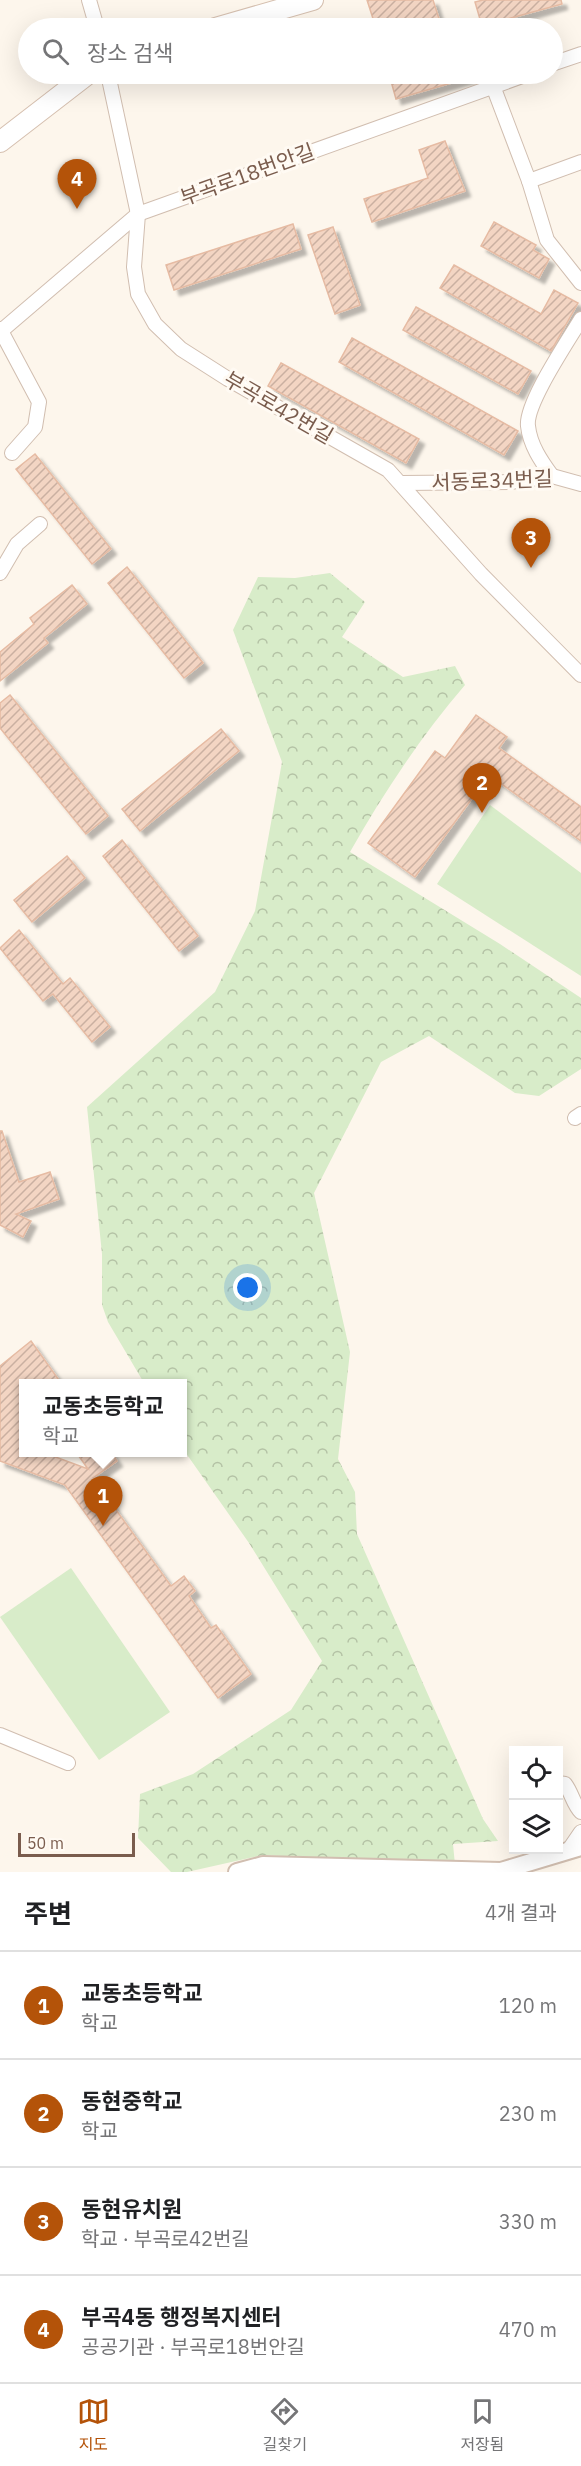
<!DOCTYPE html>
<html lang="ko">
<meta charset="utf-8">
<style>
:root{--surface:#fff;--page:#f6f6f6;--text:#202124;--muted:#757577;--line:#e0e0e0;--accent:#b45309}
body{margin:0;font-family:"IBM Plex Sans","Noto Sans KR",sans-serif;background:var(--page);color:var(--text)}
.controls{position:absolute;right:18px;bottom:18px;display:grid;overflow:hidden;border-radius:0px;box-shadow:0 6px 24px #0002}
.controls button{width:54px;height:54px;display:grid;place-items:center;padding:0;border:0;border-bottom:2px solid var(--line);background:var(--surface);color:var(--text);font:30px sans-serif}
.scale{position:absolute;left:18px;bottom:15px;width:117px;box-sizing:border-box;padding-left:6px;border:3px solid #7a5c4d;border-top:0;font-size:16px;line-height:21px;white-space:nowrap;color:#7a5c4d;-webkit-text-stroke:4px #fffaf3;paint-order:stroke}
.you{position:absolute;left:248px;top:1288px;width:21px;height:21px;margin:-15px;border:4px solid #fff;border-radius:50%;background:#1a73e8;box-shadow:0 0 0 9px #1a73e833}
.badge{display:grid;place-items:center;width:39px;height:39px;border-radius:50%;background:var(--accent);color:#fff;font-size:20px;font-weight:700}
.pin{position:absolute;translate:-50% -50px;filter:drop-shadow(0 2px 3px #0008)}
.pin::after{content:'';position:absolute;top:32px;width:21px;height:18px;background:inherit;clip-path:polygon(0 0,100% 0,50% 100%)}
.popup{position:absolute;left:19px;top:1379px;width:168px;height:78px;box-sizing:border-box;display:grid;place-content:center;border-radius:0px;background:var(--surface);filter:drop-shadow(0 2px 4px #0005);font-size:20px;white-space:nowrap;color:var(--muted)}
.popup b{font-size:22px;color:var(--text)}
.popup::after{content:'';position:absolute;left:50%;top:100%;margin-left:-12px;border:12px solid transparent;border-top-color:var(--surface)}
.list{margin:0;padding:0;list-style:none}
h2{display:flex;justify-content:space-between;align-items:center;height:78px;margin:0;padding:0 24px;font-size:26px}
h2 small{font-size:20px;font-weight:400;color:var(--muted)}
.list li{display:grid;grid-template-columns:39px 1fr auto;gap:18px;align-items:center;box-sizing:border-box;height:108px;padding:0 24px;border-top:2px solid var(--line)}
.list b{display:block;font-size:22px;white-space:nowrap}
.list p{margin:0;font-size:20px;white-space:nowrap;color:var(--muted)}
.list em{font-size:20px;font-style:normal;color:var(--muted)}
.icon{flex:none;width:33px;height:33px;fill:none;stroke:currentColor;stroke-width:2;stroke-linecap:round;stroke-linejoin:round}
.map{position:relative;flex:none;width:581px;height:1872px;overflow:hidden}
.search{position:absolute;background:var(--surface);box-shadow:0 6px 24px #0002;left:18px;right:18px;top:18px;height:66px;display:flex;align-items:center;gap:15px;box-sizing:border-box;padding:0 21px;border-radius:33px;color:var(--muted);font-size:22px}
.sheet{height:510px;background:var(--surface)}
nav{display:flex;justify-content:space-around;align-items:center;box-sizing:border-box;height:84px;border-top:2px solid var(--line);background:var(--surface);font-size:16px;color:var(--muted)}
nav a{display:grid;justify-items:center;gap:3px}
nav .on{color:var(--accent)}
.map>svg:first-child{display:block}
.forest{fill:url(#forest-crowns)}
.park{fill:#d8ecc9}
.building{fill:url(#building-hatch);stroke:#e6bba3;stroke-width:1.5;filter:url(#shadow)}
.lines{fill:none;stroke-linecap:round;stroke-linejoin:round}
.minor-casing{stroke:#d1beb0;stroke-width:16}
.tertiary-casing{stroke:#d1beb0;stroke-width:20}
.secondary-casing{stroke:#d6c0b0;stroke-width:22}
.minor{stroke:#fff;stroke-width:14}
.tertiary{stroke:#fff;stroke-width:16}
.secondary{stroke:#fff;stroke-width:20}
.labels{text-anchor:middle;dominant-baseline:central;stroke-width:6;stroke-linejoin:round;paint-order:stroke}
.street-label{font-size:21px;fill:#7a5c4d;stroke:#fffaf3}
</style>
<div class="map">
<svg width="581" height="1872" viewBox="0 0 581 1872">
<defs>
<pattern id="forest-crowns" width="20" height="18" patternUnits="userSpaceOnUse" patternTransform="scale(1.5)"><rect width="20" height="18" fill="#d8ecc9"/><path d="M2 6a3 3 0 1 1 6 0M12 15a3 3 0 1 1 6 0" fill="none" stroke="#b4c2a5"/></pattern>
<pattern id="building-hatch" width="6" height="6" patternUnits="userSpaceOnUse" patternTransform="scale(1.5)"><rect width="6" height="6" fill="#f3d5c3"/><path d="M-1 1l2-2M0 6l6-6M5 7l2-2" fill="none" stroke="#cab0a1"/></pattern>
<filter id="shadow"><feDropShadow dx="5.5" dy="5.5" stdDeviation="1.5" flood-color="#0004"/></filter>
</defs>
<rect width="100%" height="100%" fill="#fdf6ec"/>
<path class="forest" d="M330 573 365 602 342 637 403 677 455 666 465 685C421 736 383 794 350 852L500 944 581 998V1069L539 1096 515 1093 429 1036 381 1062 314 1193 350 1352 338 1459 355 1492 357 1534 483 1819 498 1841 453 1844 455 1865 263 1855 187 1872H171L138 1838 140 1794 193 1774 291 1710 322 1661 249 1543 183 1449 182 1384 144 1383 108 1322 102 1305V1254L87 1107 215 992 255 911 282 762 233 630 258 577 295 578Z"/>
<g class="park">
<polygon points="490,805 581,873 581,976 437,884"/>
<polygon points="71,1568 170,1712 99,1760 0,1617"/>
</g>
<g class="building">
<polygon points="367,0 433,0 442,28 376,28"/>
<polygon points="483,0 561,0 562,4 482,26 475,2"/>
<polygon points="389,74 471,74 472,77 396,99"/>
<polygon points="445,141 465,191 372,222 364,199 428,178 419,150"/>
<polygon points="494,222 536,245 533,250 549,259 539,278 481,246"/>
<polygon points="293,224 301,249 174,290 166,265"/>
<polygon points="333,227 360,305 335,314 308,235"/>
<polygon points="454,265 541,314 554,290 578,303 551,351 440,288"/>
<polygon points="416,307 531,371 518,394 403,330"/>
<polygon points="352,338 518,431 504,455 339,362"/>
<polygon points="281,363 419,439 406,463 268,386"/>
<polygon points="35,454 111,549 92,564 16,469"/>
<polygon points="127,567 203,663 184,678 108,583"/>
<polygon points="72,585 87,604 44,638 48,643 0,681 0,652 34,624 30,618"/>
<polygon points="10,695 108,816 86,834 0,728 0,703"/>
<polygon points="476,715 507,737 499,748 581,807 581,841 489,775 415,877 368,843 435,751 445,758"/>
<polygon points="221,729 239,751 140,831 122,809"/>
<polygon points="122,840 198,936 179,951 103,856"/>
<polygon points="67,856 85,878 32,922 14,900"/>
<polygon points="19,930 63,984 70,978 110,1027 92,1042 53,994 43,1001 0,948"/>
<polygon points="0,1131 2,1131 19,1182 50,1172 59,1199 16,1214 31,1221 23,1237 0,1225"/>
<polygon points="31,1341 61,1383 24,1383 24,1452 42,1452 88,1469 76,1452 111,1452 117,1461 93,1478 171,1586 184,1576 195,1591 189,1596 211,1628 216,1625 251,1674 218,1698 65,1485 0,1461 0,1366"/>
</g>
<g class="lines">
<defs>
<g id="minor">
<polyline points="89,0 97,28"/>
<polyline points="552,64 581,54"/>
<polyline points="108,74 138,214 134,267 138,294 155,324 181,349 228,379 388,470 481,574 581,675"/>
<polyline points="493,86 529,181 547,240 581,283"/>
<polyline points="529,181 581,162"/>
<polyline points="0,329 39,402 35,427 12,453"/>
<polyline points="0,332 138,214 528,74"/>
<path d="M552 476C541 461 530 445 528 426 525 404 568 341 581 319"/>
<polyline points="402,483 510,482 552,476 581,484"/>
<polyline points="0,573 17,544 40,524"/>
<polyline points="575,1118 581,1114"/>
<polyline points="0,1735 68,1763"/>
<path d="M558 1783 565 1784C572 1793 573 1804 581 1812"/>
<polyline points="568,1851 581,1832"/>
</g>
<polyline id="tertiary" points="237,1872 263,1865 501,1871 581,1847"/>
<g id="secondary">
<polyline points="215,28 313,0"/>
<polyline points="0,142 88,74"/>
</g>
</defs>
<use href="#minor" class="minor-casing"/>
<use href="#tertiary" class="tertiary-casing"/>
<use href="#secondary" class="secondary-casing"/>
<use href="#minor" class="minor"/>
<use href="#tertiary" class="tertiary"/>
<use href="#secondary" class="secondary"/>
</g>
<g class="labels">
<g class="street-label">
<text transform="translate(247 174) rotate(-20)">부곡로18번안길</text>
<text transform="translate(279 407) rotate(30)">부곡로42번길</text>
<text transform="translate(492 480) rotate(-2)">서동로34번길</text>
</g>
</g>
</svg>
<div class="controls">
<button><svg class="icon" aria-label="locate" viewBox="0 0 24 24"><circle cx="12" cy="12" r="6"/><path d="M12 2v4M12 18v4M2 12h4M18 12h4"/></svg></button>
<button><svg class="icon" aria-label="layers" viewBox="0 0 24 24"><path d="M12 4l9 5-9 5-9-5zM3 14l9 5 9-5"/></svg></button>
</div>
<div class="scale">50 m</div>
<div class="you"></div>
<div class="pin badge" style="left:103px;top:1526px">1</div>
<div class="popup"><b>교동초등학교</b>학교</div>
<div class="pin badge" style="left:482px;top:813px">2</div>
<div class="pin badge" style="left:531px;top:568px">3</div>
<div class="pin badge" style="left:77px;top:209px">4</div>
<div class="search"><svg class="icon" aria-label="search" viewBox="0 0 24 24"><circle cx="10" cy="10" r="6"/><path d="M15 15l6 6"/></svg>장소 검색</div>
</div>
<section class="sheet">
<h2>주변<small>4개 결과</small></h2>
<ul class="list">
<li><span class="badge">1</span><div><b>교동초등학교</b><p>학교</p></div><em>120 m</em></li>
<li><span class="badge">2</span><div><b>동현중학교</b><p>학교</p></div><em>230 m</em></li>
<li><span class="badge">3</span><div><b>동현유치원</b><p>학교 · 부곡로42번길</p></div><em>330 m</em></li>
<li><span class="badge">4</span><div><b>부곡4동 행정복지센터</b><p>공공기관 · 부곡로18번안길</p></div><em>470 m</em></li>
</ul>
</section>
<nav>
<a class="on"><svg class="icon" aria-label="map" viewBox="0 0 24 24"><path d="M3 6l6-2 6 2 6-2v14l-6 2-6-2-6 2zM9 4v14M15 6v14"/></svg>지도</a>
<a><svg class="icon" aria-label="directions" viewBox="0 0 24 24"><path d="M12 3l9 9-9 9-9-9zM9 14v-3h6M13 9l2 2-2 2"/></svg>길찾기</a>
<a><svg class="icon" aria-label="saved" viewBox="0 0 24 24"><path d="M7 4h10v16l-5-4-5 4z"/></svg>저장됨</a>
</nav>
